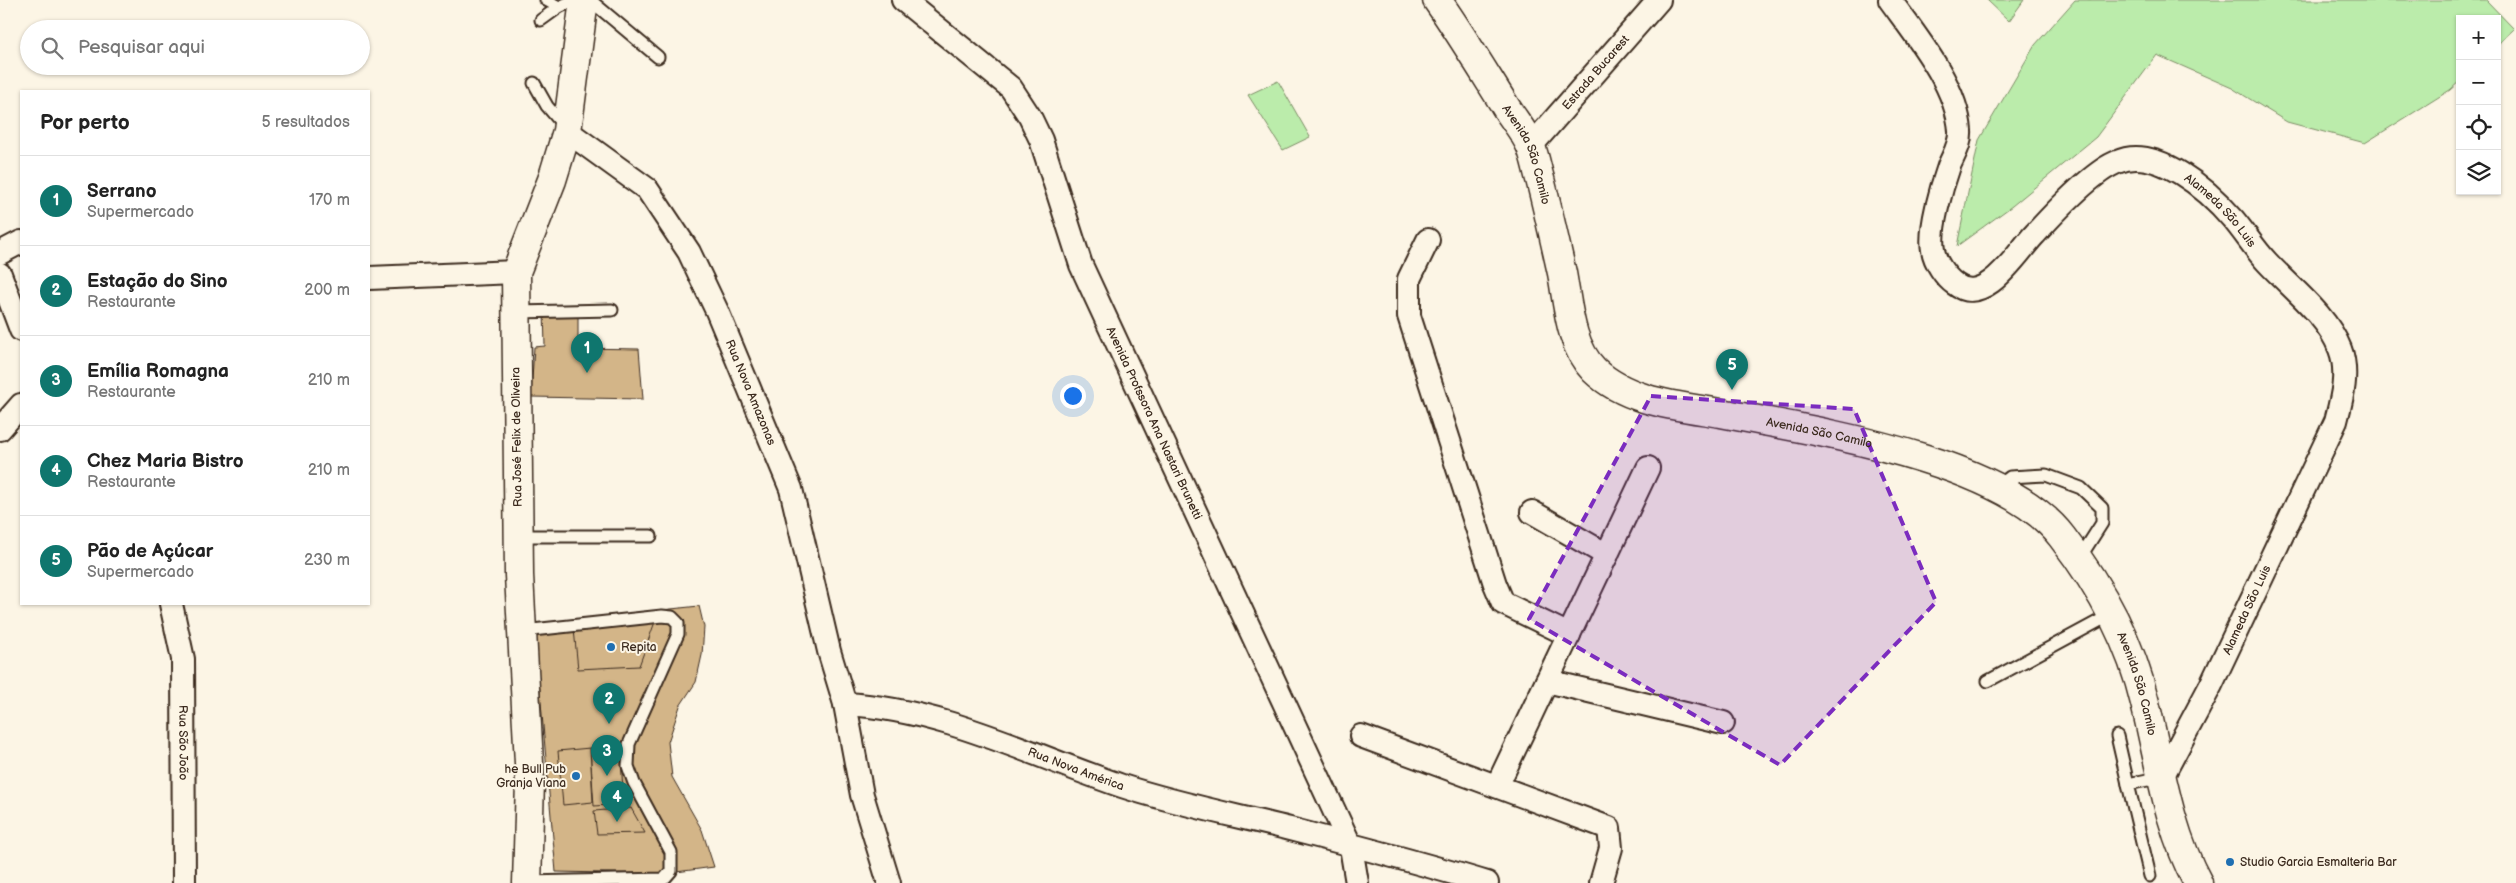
<!DOCTYPE html>
<html lang="pt">
<meta charset="utf-8">
<style>
:root{--surface:#fff;--page:#f6f6f6;--text:#222;--muted:#767676;--line:#e0e0e0;--accent:#0f766e}
body{margin:0;font-family:"Balsamiq Sans",sans-serif;background:var(--page);color:var(--text)}
.controls{position:absolute;right:15px;top:15px;display:grid;overflow:hidden;border-radius:0px;box-shadow:0 1px 4px #0004}
.controls button{width:45px;height:45px;display:grid;place-items:center;padding:0;border:0;border-bottom:1px solid var(--line);background:var(--surface);color:var(--text);font:25px sans-serif}
.you{position:absolute;left:1072px;top:395px;width:18px;height:18px;margin:-12px;border:4px solid #fff;border-radius:50%;background:#1a73e8;box-shadow:0 0 0 8px #1a73e833}
.badge{display:grid;place-items:center;width:32px;height:32px;border-radius:50%;background:var(--accent);color:#fff;font-size:16px;font-weight:700}
.pin{position:absolute;translate:-50% -41px;filter:drop-shadow(0 1px 2px #0008)}
.pin::after{content:'';position:absolute;top:26px;width:18px;height:15px;background:inherit;clip-path:polygon(0 0,100% 0,50% 100%)}
.list{margin:0;padding:0;list-style:none}
h2{display:flex;justify-content:space-between;align-items:center;height:65px;margin:0;padding:0 20px;font-size:21px}
h2 small{font-size:16px;font-weight:400;color:var(--muted)}
.list li{display:grid;grid-template-columns:32px 1fr auto;gap:15px;align-items:center;box-sizing:border-box;height:90px;padding:0 20px;border-top:1px solid var(--line)}
.list b{display:block;font-size:19px;white-space:nowrap}
.list p{margin:0;font-size:16px;white-space:nowrap;color:var(--muted)}
.list em{font-size:16px;font-style:normal;color:var(--muted)}
.icon{flex:none;width:28px;height:28px;fill:none;stroke:currentColor;stroke-width:2;stroke-linecap:round;stroke-linejoin:round}
.map{position:relative;flex:none;width:2516px;height:883px;overflow:hidden}
.search{position:absolute;background:var(--surface);box-shadow:0 1px 4px #0004;left:20px;top:20px;width:350px;height:55px;display:flex;align-items:center;gap:12px;box-sizing:border-box;padding:0 18px;border-radius:28px;color:var(--muted);font-size:19px}
.panel{position:absolute;background:var(--surface);box-shadow:0 1px 4px #0004;left:20px;top:90px;width:350px;height:515px;border-radius:0px}
.map>svg:first-child{display:block}
.green{fill:#bbecab;stroke:#7b8b64}
.building{fill:#d3b588;stroke:#3b2a1e}
.lines{fill:none;stroke-linecap:round;stroke-linejoin:round}
.lane-casing{stroke:#3b2a1e;stroke-width:15}
.street-casing{stroke:#3b2a1e;stroke-width:26}
.secondary-casing{stroke:#3b2a1e;stroke-width:31}
.lane{stroke:#fcf5e5;stroke-width:11}
.street{stroke:#fcf5e5;stroke-width:22}
.secondary{stroke:#fcf5e5;stroke-width:28}
.marked{fill:#7b2cbf;fill-opacity:0.2;stroke:#7b2cbf;stroke-width:4;stroke-dasharray:10 6;stroke-linejoin:round}
.poi-dot{fill:#1f6fb2;stroke:#fcf5e5;stroke-width:2}
.labels{text-anchor:middle;dominant-baseline:central;stroke-width:4;stroke-linejoin:round;paint-order:stroke}
.street-label{font-size:12px;fill:#3b2a1e;stroke:#fcf5e5}
.poi-label{font-size:12px;fill:#3b2a1e;stroke:#fcf5e5;text-anchor:start}
</style>
<div class="map">
<svg width="2516" height="883" viewBox="0 0 2516 883">
<rect width="100%" height="100%" fill="#fcf5e5"/>
<filter id="ink" filterUnits="userSpaceOnUse"><feTurbulence type="fractalNoise" baseFrequency=".02" numOctaves="2"/><feDisplacementMap in="SourceGraphic" scale="10" xChannelSelector="R" yChannelSelector="G"/><feConvolveMatrix kernelMatrix="1 2 1 2 8 2 1 2 1" color-interpolation-filters="sRGB"/></filter>
<g filter="url(#ink)">
<g class="green">
<polygon points="1987,0 2024,0 2009,21"/>
<polygon points="2075,0 2486,0 2514,29 2497,45 2497,19 2460,19 2460,81 2450,90 2365,143 2287,122 2232,88 2157,55 2096,137 2012,206 1957,246 1979,140 2035,45"/>
<polygon points="1278,81 1310,137 1283,150 1248,95"/>
</g>
<g class="building">
<polygon points="578,310 578,348 639,349 643,399 531,397 534,347 545,346 544,311"/>
<polygon points="699,606 704,627 702,655 696,682 680,706 668,742 672,777 702,830 714,867 661,874 556,872 535,635 531,624"/>
<polygon points="656,619 639,666 578,669 574,629"/>
<polygon points="620,746 624,804 594,806 590,748"/>
<polygon points="590,748 593,802 563,805 558,751"/>
<polygon points="631,808 645,833 597,834 594,811"/>
</g>
<g class="lines">
<defs>
<g id="lane">
<polyline points="546,0 559,7"/>
<polyline points="590,0 658,57"/>
<polyline points="541,20 559,7 575,0"/>
<polyline points="534,83 547,106 564,126"/>
<polyline points="517,312 612,310"/>
<polyline points="1997,487 2010,477 2046,475 2081,488 2102,508 2102,523 2079,559"/>
<polyline points="519,536 651,536"/>
<polyline points="523,631 662,616 672,617 678,623 678,634 629,744 628,766 634,783 671,852 671,871 664,879 527,882"/>
<polyline points="1988,681 2112,614"/>
<polyline points="2117,736 2128,784"/>
<polyline points="2150,876 2128,784 2162,777"/>
</g>
<g id="street">
<path id="s1" d="M903 0 1011 88 1030 117 1041 140 1081 265 1351 847 1357 883"/>
<path id="s2" d="M1890 0C1916 36 1957 85 1960 131 1961 144 1954 154 1949 166 1942 186 1929 229 1933 250 1935 262 1945 277 1955 284 1985 308 2018 251 2035 234 2054 213 2092 172 2117 162 2156 144 2209 191 2233 219 2245 233 2254 248 2267 262 2291 288 2327 315 2340 349 2349 372 2342 398 2336 421L2211 685 2162 777"/>
<path id="s3" d="M567 131 647 189 689 252 717 311 791 489 829 651 845 704 862 795 889 883"/>
<path id="s4" d="M1531 146 1659 0"/>
<polyline points="1428,240 1409,279 1409,316 1495,584 1503,603 1569,635"/>
<polyline points="0,253 21,242"/>
<polyline points="0,274 21,330"/>
<polyline points="369,278 516,272"/>
<polyline points="0,429 21,405"/>
<polyline points="1532,512 1607,555"/>
<path id="s5" d="M171 604 183 659 184 883"/>
<polyline points="1547,681 1723,723"/>
<path id="s6" d="M845 704C942 709 1031 755 1122 786 1177 804 1234 815 1290 829 1356 846 1422 863 1487 883"/>
<polyline points="1361,736 1609,828 1611,848 1601,883"/>
<polyline points="1497,786 1648,468"/>
</g>
<g id="secondary">
<path id="s7" d="M1437 0C1461 34 1482 69 1504 104 1512 118 1525 132 1531 147 1535 157 1537 169 1540 179 1548 210 1555 242 1562 273 1568 305 1570 346 1594 370 1627 402 1678 406 1721 413 1814 431 2003 459 2062 537 2100 586 2131 643 2145 703 2160 764 2168 828 2198 883"/>
<polyline points="527,883 530,782 519,575 516,272 552,180 567,131 584,0"/>
</g>
</defs>
<use href="#lane" class="lane-casing"/>
<use href="#street" class="street-casing"/>
<use href="#secondary" class="secondary-casing"/>
<use href="#lane" class="lane"/>
<use href="#street" class="street"/>
<use href="#secondary" class="secondary"/>
</g>
</g>
<path class="marked" d="M1651 396 1854 409 1936 602 1780 765 1529 619Z"/>
<g class="poi-dot">
<circle cx="611" cy="647" r="5"/>
<circle cx="576" cy="776" r="5"/>
<circle cx="2230" cy="862" r="5"/>
</g>
<g class="labels">
<g class="street-label">
<text stroke="none"><textPath href="#s4" startOffset="98">Estrada Bucarest</textPath></text>
<text stroke="none"><textPath href="#s7" startOffset="180">Avenida São Camilo</textPath></text>
<text stroke="none"><textPath href="#s2" startOffset="651">Alameda São Luis</textPath></text>
<text stroke="none"><textPath href="#s3" startOffset="328">Rua Nova Amazonas</textPath></text>
<text stroke="none"><textPath href="#s1" startOffset="505">Avenida Profssora Ana Nastari Brunetti</textPath></text>
<text stroke="none"><textPath href="#s7" startOffset="645">Avenida São Camilo</textPath></text>
<text transform="translate(517 437) rotate(-91)">Rua José Felix de Oliveira</text>
<text transform="translate(2247 610) rotate(-65)">Alameda São Luis</text>
<text stroke="none"><textPath href="#s7" startOffset="1080">Avenida São Camilo</textPath></text>
<text stroke="none"><textPath href="#s5" startOffset="140">Rua São João</textPath></text>
<text stroke="none"><textPath href="#s6" startOffset="241">Rua Nova América</textPath></text>
</g>
<g class="poi-label">
<text x="621" y="647">Repita</text>
<text x="566" y="769" text-anchor="end">he Bull Pub<tspan x="566" dy="14">Granja Viana</tspan></text>
<text x="2240" y="862">Studio Garcia Esmalteria Bar</text>
</g>
</g>
</svg>
<div class="controls">
<button>+</button>
<button>−</button>
<button><svg class="icon" aria-label="locate" viewBox="0 0 24 24"><circle cx="12" cy="12" r="6"/><path d="M12 2v4M12 18v4M2 12h4M18 12h4"/></svg></button>
<button><svg class="icon" aria-label="layers" viewBox="0 0 24 24"><path d="M12 4l9 5-9 5-9-5zM3 14l9 5 9-5"/></svg></button>
</div>
<div class="you"></div>
<div class="pin badge" style="left:587px;top:373px">1</div>
<div class="pin badge" style="left:609px;top:724px">2</div>
<div class="pin badge" style="left:607px;top:776px">3</div>
<div class="pin badge" style="left:617px;top:822px">4</div>
<div class="pin badge" style="left:1732px;top:390px">5</div>
<div class="search"><svg class="icon" aria-label="search" viewBox="0 0 24 24"><circle cx="10" cy="10" r="6"/><path d="M15 15l6 6"/></svg>Pesquisar aqui</div>
<section class="panel">
<h2>Por perto<small>5 resultados</small></h2>
<ul class="list">
<li><span class="badge">1</span><div><b>Serrano</b><p>Supermercado</p></div><em>170 m</em></li>
<li><span class="badge">2</span><div><b>Estação do Sino</b><p>Restaurante</p></div><em>200 m</em></li>
<li><span class="badge">3</span><div><b>Emília Romagna</b><p>Restaurante</p></div><em>210 m</em></li>
<li><span class="badge">4</span><div><b>Chez Maria Bistro</b><p>Restaurante</p></div><em>210 m</em></li>
<li><span class="badge">5</span><div><b>Pão de Açúcar</b><p>Supermercado</p></div><em>230 m</em></li>
</ul>
</section>
</div>
